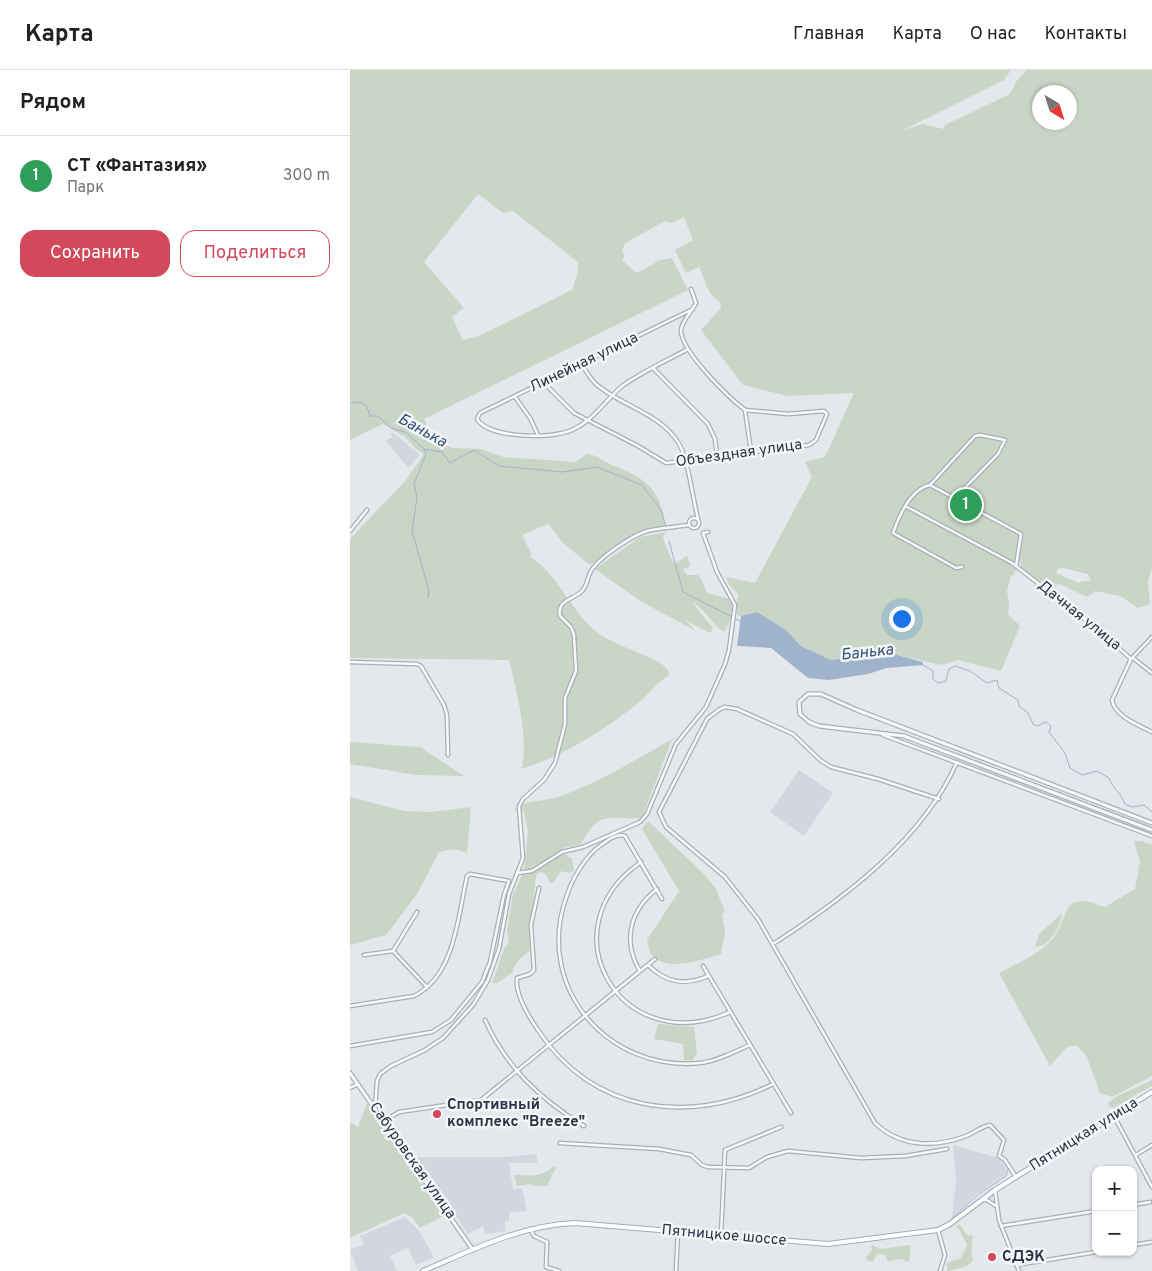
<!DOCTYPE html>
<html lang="ru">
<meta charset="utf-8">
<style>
:root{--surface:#fff;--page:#f2f2f2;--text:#222;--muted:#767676;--line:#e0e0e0;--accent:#d1495b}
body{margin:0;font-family:Overpass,sans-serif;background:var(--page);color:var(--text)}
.controls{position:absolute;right:15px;bottom:15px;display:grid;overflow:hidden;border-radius:10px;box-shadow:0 1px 4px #0004}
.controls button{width:45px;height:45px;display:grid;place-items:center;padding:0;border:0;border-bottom:1px solid var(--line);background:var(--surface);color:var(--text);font:25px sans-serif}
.compass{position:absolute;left:682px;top:15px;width:45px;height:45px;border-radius:50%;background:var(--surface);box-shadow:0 1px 4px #0004;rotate:142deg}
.you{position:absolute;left:551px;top:548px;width:18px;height:18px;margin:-12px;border:4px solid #fff;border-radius:50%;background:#1a73e8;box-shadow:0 0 0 8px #1a73e833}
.badge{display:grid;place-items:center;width:32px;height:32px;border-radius:50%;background:var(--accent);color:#fff;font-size:16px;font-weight:700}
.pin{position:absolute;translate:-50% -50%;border:2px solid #fff;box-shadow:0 1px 5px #0006}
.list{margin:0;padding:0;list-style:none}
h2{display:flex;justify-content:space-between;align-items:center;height:65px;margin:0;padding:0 20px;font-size:21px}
h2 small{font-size:16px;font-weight:400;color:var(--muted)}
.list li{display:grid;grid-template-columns:32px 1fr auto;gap:15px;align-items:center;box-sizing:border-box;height:80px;padding:0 20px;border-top:1px solid var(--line)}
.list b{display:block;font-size:19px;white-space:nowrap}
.list p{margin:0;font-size:16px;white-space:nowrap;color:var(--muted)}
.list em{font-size:16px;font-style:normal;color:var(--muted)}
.actions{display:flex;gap:10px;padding:15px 20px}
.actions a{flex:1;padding:11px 0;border:1px solid var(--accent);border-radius:15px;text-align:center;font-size:18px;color:var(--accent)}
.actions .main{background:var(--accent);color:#fff}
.map{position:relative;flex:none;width:802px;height:1201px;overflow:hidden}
header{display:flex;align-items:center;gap:30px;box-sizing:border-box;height:70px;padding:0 25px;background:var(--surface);border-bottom:1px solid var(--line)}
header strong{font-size:24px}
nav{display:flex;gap:28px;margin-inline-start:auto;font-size:18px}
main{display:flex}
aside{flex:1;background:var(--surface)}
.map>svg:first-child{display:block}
.built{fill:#d2d6de}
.green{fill:#c9d6c5;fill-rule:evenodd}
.water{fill:#9fb4cc}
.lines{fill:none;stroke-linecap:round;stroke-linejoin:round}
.stream{stroke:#9fb4cc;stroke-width:1}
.minor-casing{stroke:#a9aeb7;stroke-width:5}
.tertiary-casing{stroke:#a9aeb7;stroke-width:5.5}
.primary-casing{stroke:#a3abb8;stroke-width:6}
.minor{stroke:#f7f8fa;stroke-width:2.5}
.tertiary{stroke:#f7f8fa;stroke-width:3}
.primary{stroke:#fff;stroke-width:4}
.poi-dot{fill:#d1495b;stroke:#f4f6f9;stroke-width:2}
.labels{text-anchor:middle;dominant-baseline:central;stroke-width:5;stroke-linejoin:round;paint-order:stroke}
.street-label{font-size:15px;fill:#2b3445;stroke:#f4f6f9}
.poi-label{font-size:15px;font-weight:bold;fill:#2b3445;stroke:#f4f6f9;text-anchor:start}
.water-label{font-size:16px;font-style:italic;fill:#34527a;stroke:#f4f6f9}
</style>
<header>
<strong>Карта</strong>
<nav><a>Главная</a><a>Карта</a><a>О нас</a><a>Контакты</a></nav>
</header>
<main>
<aside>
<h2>Рядом<small></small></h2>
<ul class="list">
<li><span class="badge" style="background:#2e9e5b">1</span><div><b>СТ «Фантазия»</b><p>Парк</p></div><em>300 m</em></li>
</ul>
<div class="actions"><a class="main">Сохранить</a><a>Поделиться</a></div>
</aside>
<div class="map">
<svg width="802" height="1201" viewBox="0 0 802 1201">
<rect width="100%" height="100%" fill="#e4e7ec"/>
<g class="built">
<polygon points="42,362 70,385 58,398 36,371 42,367 40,364"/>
<polygon points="449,700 483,723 454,766 420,742"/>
<polygon points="603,1075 649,1088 657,1098 655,1105 628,1123 602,1147 606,1112"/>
<polygon points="187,1084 187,1093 159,1093 163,1119 172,1118 177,1141 159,1143 159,1151 155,1151 156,1161 135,1164 133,1156 118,1164 65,1087 155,1087"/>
<polygon points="55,1147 69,1161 84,1187 66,1195 58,1178 40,1186 47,1201 8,1201 0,1180 14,1174 10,1166"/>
</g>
<g class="green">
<path d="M0 0H661L654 10 551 61 572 54 594 59 595 55 660 24 666 12 677 0H802V498L798 511 800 534 788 538 770 526 745 521 737 527 708 513 702 522 671 498 670 491 663 506 661 505 657 521 659 533 658 544 670 556 651 601 608 590 591 595 540 583 481 590 451 576 436 560 407 542 391 546 387 545V529L389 525 379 515 376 507 405 513 462 407 455 392 475 387 504 323 438 326 393 315 351 260 371 238 370 232C357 225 355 209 349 197L336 203 325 180 343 170 334 147 322 153 315 151 275 173 272 181 275 185 272 190 285 202H289L310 190 322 188 338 220 74 349 80 362 91 374 103 378 131 379 153 387 225 392 237 384C247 385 253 391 262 395 298 410 308 416 316 456L288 462 240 495 213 473 198 454 172 465 181 483 180 487C203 499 221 539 243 559 263 576 291 581 312 594L318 600 319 606C306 612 299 625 287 634 253 661 213 686 171 699 180 672 166 618 159 590L0 588V469L56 410 74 384 66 379 55 367 33 354 0 370ZM690 22H720V52H690ZM128 124 153 143 163 141 228 192V202L222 220 129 266 113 270 102 247 114 238 74 192ZM713 498 738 504 741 511H733L729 513 706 503 708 499Z"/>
<path d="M317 462 313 466C315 477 320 484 324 494L337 486 340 493 339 497 333 499 337 505H348L352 510 357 523 380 529C385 539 381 553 374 562 361 554 355 538 342 532L363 558 360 563 336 551 346 561 292 532 245 499 290 467Z"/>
<path d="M326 667 321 672 293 745 289 748C254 750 250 740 231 774L213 778 211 783 222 788 224 801 219 803 211 801 204 812 200 813 196 804 190 802 186 806 180 864V881C170 887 166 892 162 903L147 913H142L155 877 159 873 157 860 163 824 174 801 176 784 178 761 174 741 164 740C176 729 193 732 208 727 249 713 288 688 326 667Z"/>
<polygon points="0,672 70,677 114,706 66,705 0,694"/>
<polygon points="0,727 54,741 81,742 121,737 117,783 104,779 89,782 67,824 36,865 0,875"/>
<path d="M298 751 355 805 366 819 375 842 372 844 375 862 371 884C353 889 317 903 302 885 299 881 298 875 297 870L329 821 292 759Z"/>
<path d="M784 771H791L802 775V1006L762 1027 750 1023 737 987 727 976H718L700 996 649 903C666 894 692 883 704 867 710 859 716 838 722 834 732 827 745 834 755 837L785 819 790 792Z"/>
<path d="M712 843C711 855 700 877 685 877L689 864Z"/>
<polygon points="308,954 344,957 347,983 342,991 334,990 333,974 304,969"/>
<path d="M802 1010V1016C797 1019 792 1021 787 1024 778 1029 771 1042 759 1036L758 1033 767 1026Z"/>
<polygon points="17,1033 95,1145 70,1158 63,1148 54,1143 0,1168 0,1052 8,1057"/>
<path d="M204 1096 206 1097 197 1116H185L180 1114 167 1116 164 1105C181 1105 188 1109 204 1096Z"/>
<polygon points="607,1155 610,1155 618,1166 623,1165 621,1182 623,1191 615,1197 597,1201 597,1193 611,1188 617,1175 609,1159 606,1158"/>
<polygon points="522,1175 530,1179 561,1175 559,1192 551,1189 538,1191 535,1185 527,1184 523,1192 517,1190 516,1187 522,1180 521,1177"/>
</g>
<polygon class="water" points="407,542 436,560 451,576 481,590 540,583 573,592 573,595 537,598 518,604 479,610 458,608 421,578 387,576 391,546"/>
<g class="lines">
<g class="stream">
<polyline points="0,333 11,332 17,337 20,346 28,346 41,358 57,363 74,379 92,382 100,393 124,380 149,396 212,402 247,397 292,415 311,440 316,457"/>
<polyline points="74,379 76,384 64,414 67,428 62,461 79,521 78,528"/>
<polyline points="319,471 333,522 390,551"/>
<path d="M573 595 583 601V609L588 613 596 611 599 599 605 596 620 601 637 613 647 610 649 618 668 630 669 636 678 643 683 654 687 656 696 652 701 656 699 662 715 683 720 698 732 705 747 701 759 708C763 719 771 723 775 734L782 737 794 735 802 742"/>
<polyline points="602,1148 629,1124 656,1106 658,1099"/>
</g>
<defs>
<g id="minor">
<path d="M341 219 346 233C342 242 331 251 331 261 332 282 378 327 395 340L401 381"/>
<path d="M338 279C316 291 291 302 271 317 254 332 244 350 222 360 203 369 139 369 127 349L130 343 343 239"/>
<path d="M231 293C236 301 240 309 247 315 272 336 309 343 328 372 338 387 343 430 348 449"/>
<polyline points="303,298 358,354 365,369 367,385"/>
<polyline points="193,312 224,343 288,376 316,393 459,375 466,370 477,344 474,341 438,344 395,340"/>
<polyline points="165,327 180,348 188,365"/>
<polyline points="580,415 625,366 630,365 655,370 648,384 605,428"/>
<polyline points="557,437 662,493 750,561 781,589"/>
<circle cx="344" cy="453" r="5"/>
<polyline points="0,461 17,440"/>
<path d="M612 497 606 498 543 463C549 446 560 419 580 415L671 464 666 496"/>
<path d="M802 567 781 589 762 630C765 647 789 655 802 662"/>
<polyline points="783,588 802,603"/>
<polyline points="0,592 67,594 71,596 94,635 97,645 98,685"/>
<polyline points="533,665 802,766"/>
<path d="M589 729 528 709 481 697 470 690 443 664 387 639 375 637 370 639 357 649 309 742 316 757 375 807 408 849 525 1053C550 1077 584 1078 616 1066 624 1063 632 1056 640 1055L654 1070 649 1086 655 1090 666 1107"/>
<path d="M291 792C194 859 271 991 380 942"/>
<polyline points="167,803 182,801 212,782 233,777 290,752 297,744 326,674 356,637 375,594 379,580 385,535 367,502 353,463 358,462"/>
<path d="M189 818 181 855 184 900 180 904 167 908C165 924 179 947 188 960 242 1043 339 1056 423 1014"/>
<path d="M312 829 275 766C267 763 258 770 251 775 235 786 222 809 216 828 185 917 257 1002 350 993 367 991 384 982 400 975"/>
<path d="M423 874C493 829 573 770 607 692"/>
<polyline points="43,881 67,842"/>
<polyline points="14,885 43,881 77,917"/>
<path d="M298 895C316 913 335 916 358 906"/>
<polyline points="353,896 441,1043"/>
<path d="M290 901C272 871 280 840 307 819"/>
<path d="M0 936 64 926C105 906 108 846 117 806L120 804 159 811 154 825 140 892 132 912 101 950 82 962 0 976"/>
<path d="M135 950C156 997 190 1029 234 1056"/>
<polyline points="0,1018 8,1014"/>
<path d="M25 1038 27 1011 30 1004 41 996 75 980 93 968 123 935 138 910 149 879 159 824 173 788 169 736 173 729 194 710 205 693 215 654V628L226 601 224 565 221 557 210 546C207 530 222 530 231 522 238 516 237 505 243 498 252 486 283 465 297 461 310 458 326 457 339 455"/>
<polyline points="764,1046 802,1117"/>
<polyline points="34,1051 49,1042 131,1030 305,889"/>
<polyline points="210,1073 309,1079 341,1085 352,1095 358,1097 399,1098 417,1087 438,1081 511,1088 555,1086 597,1079"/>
<polyline points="786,1085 802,1075"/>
<polyline points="645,1120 649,1150 669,1201"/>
<polyline points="632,1130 637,1130 646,1136"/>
<polyline points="783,1135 800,1132"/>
<polyline points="651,1156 746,1141"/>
<polyline points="180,1159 184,1166 197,1172 196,1197 209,1201"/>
<polyline points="588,1160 595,1185 590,1201"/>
<polyline points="371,1165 375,1080 431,1057"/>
<polyline points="783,1175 802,1172"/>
<polyline points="666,1195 746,1182"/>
<polyline points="326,1201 328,1161"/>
</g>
<g id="tertiary">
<polyline points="802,753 507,640 471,624 458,624 449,632 450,644 459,652 469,656 554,666 802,760"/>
<polyline points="0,1003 123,1180"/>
</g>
<path id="primary" d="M73 1201C122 1180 171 1155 225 1153L478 1174 588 1160 600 1154 645 1120 802 1022"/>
</defs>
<use href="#minor" class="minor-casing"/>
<use href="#tertiary" class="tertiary-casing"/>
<use href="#primary" class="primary-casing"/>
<use href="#minor" class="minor"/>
<use href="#tertiary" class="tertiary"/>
<use href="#primary" class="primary"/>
</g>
<g class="poi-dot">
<circle cx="87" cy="1044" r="5"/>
<circle cx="642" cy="1187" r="5"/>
</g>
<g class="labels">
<g class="street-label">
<text transform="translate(234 293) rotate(-26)">Линейная улица</text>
<text transform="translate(389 384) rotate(-8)">Объездная улица</text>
<text transform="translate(729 546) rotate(39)">Дачная улица</text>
<text transform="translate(734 1065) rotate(-32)">Пятницкая улица</text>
<text transform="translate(62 1091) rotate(55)">Сабуровская улица</text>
<text transform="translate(374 1166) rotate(5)">Пятницкое шоссе</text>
</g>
<g class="poi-label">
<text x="97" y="1035">Спортивный<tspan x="97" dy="17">комплекс "Breeze"</tspan></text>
<text x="652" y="1187">СДЭК</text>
</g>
<g class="water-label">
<text transform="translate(72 361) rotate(29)">Банька</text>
<text transform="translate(517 583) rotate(-6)">Банька</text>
</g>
</g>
</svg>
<div class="controls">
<button>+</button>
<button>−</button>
</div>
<svg class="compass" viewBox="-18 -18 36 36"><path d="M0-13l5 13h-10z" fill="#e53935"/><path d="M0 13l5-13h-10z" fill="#767676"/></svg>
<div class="you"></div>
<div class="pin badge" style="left:616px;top:435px;background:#2e9e5b">1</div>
</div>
</main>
